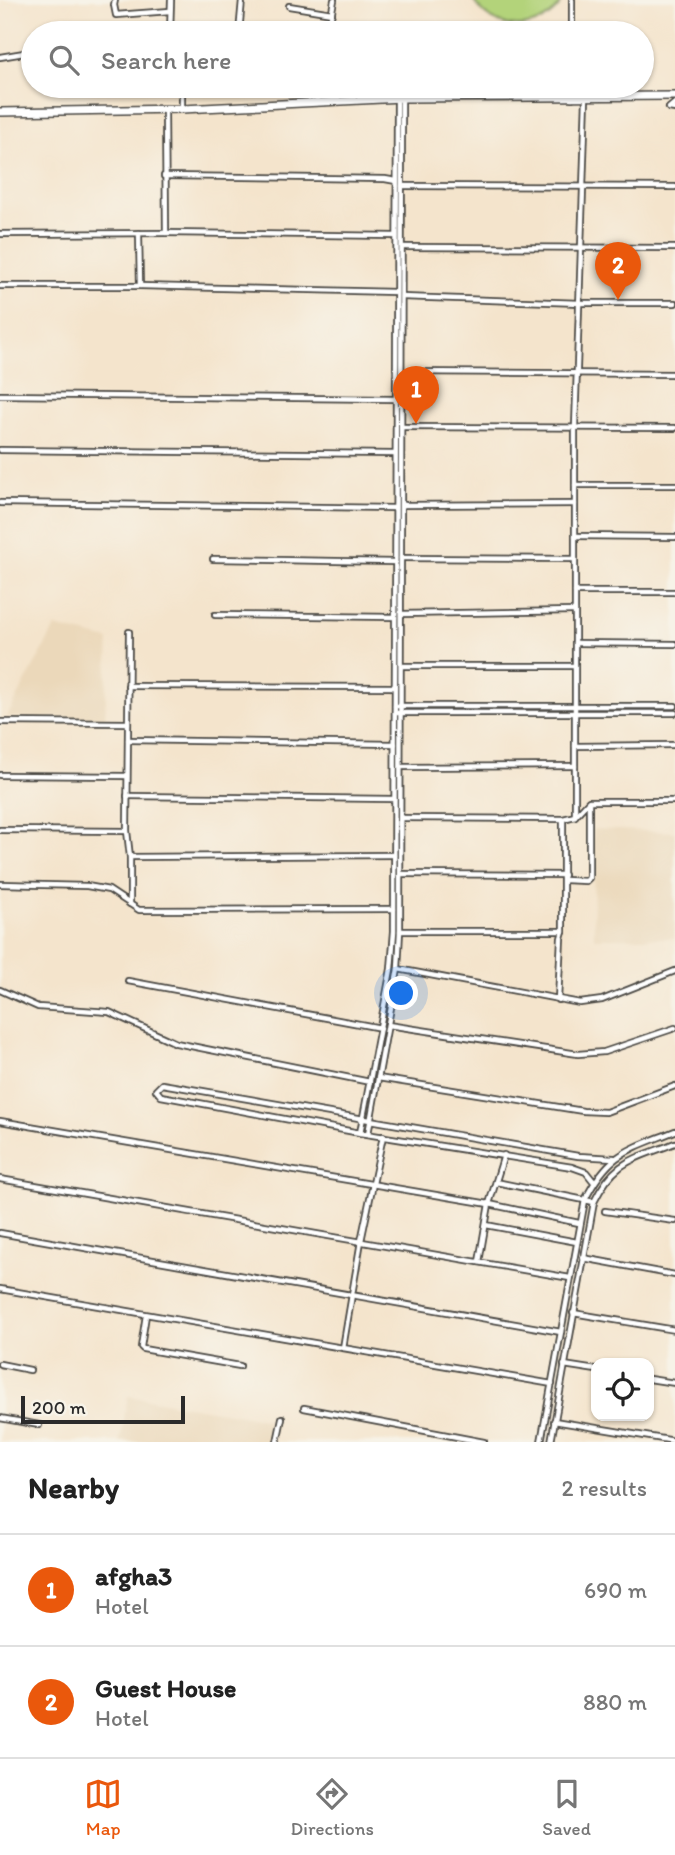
<!DOCTYPE html>
<style>
:root{--surface:#fff;--page:#f6f6f6;--text:#222;--muted:#767676;--line:#e0e0e0;--accent:#ea580c}
body{margin:0;font-family:Itim,sans-serif;background:var(--page);color:var(--text)}
.controls{position:absolute;right:21px;bottom:21px;display:grid;overflow:hidden;border-radius:14px;box-shadow:0 2px 5px #0004}
.controls button{width:63px;height:63px;display:grid;place-items:center;padding:0;border:0;border-bottom:2px solid var(--line);background:var(--surface);color:var(--text);font:35px sans-serif}
.scale{position:absolute;left:21px;bottom:18px;width:164px;box-sizing:border-box;padding-left:7px;border:4px solid #2b2b2b;border-top:0;font-size:19px;line-height:24px;white-space:nowrap;color:#2b2b2b;-webkit-text-stroke:5px #f7f3e8;paint-order:stroke}
.you{position:absolute;left:402px;top:994px;width:24px;height:24px;margin:-18px;border:5px solid #fff;border-radius:50%;background:#1a73e8;box-shadow:0 0 0 10px #1a73e833}
.badge{display:grid;place-items:center;width:46px;height:46px;border-radius:50%;background:var(--accent);color:#fff;font-size:23px;font-weight:700}
.pin{position:absolute;translate:-50% -58px;filter:drop-shadow(0 2px 4px #0008)}
.pin::after{content:'';position:absolute;top:37px;width:24px;height:21px;background:inherit;clip-path:polygon(0 0,100% 0,50% 100%)}
.list{margin:0;padding:0;list-style:none}
h2{display:flex;justify-content:space-between;align-items:center;height:91px;margin:0;padding:0 28px;font-size:30px}
h2 small{font-size:23px;font-weight:400;color:var(--muted)}
.list li{display:grid;grid-template-columns:46px 1fr auto;gap:21px;align-items:center;box-sizing:border-box;height:112px;padding:0 28px;border-top:2px solid var(--line)}
.list b{display:block;font-size:26px;white-space:nowrap}
.list p{margin:0;font-size:23px;white-space:nowrap;color:var(--muted)}
.list em{font-size:23px;font-style:normal;color:var(--muted)}
.icon{flex:none;width:38px;height:38px;fill:none;stroke:currentColor;stroke-width:2;stroke-linecap:round;stroke-linejoin:round}
.map{position:relative;flex:none;width:675px;height:1442px;overflow:hidden}
.search{position:absolute;background:var(--surface);box-shadow:0 2px 5px #0004;left:21px;right:21px;top:21px;height:77px;display:flex;align-items:center;gap:18px;box-sizing:border-box;padding:0 24px;border-radius:38px;color:var(--muted);font-size:26px}
.sheet{height:315px;background:var(--surface)}
nav{display:flex;justify-content:space-around;align-items:center;box-sizing:border-box;height:98px;border-top:2px solid var(--line);background:var(--surface);font-size:19px;color:var(--muted)}
nav a{display:grid;justify-items:center;gap:4px}
nav .on{color:var(--accent)}
.map>svg:first-child{display:block}
.built{fill:#ebd8ba}
.green{fill:#b3d37a;stroke:#6f7f52;stroke-width:2}
.lines{fill:none;stroke-linecap:round;stroke-linejoin:round}
.minor-casing{stroke:#494743;stroke-width:8}
.secondary-casing{stroke:#494743;stroke-width:10}
.minor{stroke:#fff;stroke-width:4.5}
.secondary{stroke:#fff;stroke-width:7}
</style>
<div class="map">
<svg width="675" height="1442" viewBox="0 0 675 1442">
<rect width="100%" height="100%" fill="#f7f3e8"/>
<filter id="ink" filterUnits="userSpaceOnUse"><feTurbulence type="fractalNoise" baseFrequency=".0143" numOctaves="2"/><feDisplacementMap in="SourceGraphic" scale="14" xChannelSelector="R" yChannelSelector="G"/><feConvolveMatrix kernelMatrix="1 2 1 2 8 2 1 2 1" color-interpolation-filters="sRGB"/></filter>
<filter id="wash" filterUnits="userSpaceOnUse"><feTurbulence type="fractalNoise" baseFrequency=".00686" numOctaves="4" result="noise"/><feDisplacementMap in="SourceGraphic" scale="28" xChannelSelector="R" yChannelSelector="G"/><feGaussianBlur stdDeviation="1.57" result="paint"/><feColorMatrix in="noise" values="0 0 0 0 0 0 0 0 0 0 0 0 0 0 0 0 0 1.4 0 .05"/><feComposite in="paint" operator="in"/></filter>
<g filter="url(#wash)">
<rect width="100%" height="100%" fill="#f4e4cc"/>
<g class="built">
<polygon points="55,627 109,640 105,718 7,717"/>
<polygon points="593,829 675,832 675,938 594,938"/>
<polygon points="128,1396 276,1421 272,1442 120,1442"/>
</g>
<path class="green" d="M473 0H563C542 35 494 34 473 0Z"/>
</g>
<g filter="url(#ink)">
<g class="lines">
<defs>
<g id="minor">
<polyline points="115,0 114,5 116,15 170,11"/>
<polyline points="289,6 332,13"/>
<polyline points="170,33 171,0"/>
<polyline points="239,33 242,0"/>
<polyline points="328,33 334,0"/>
<polyline points="572,33 572,0"/>
<polyline points="0,57 24,53"/>
<polyline points="182,86 182,109"/>
<polyline points="571,86 572,98"/>
<polyline points="316,102 319,86"/>
<polyline points="675,103 669,108 675,109"/>
<polyline points="165,109 166,233"/>
<polyline points="164,176 385,179 396,181"/>
<polyline points="402,186 675,187"/>
<polyline points="139,233 140,286"/>
<polyline points="0,234 166,233 396,236"/>
<polyline points="402,247 675,248"/>
<polyline points="0,286 140,286 396,292"/>
<polyline points="402,297 581,303 675,303"/>
<polyline points="402,372 675,374"/>
<polyline points="0,395 396,399"/>
<polyline points="402,427 675,428"/>
<polyline points="0,450 395,454"/>
<polyline points="575,485 675,485"/>
<polyline points="0,503 395,508"/>
<polyline points="402,505 575,504"/>
<polyline points="575,536 675,537"/>
<polyline points="401,558 575,559"/>
<polyline points="213,559 395,562"/>
<polyline points="575,592 675,592"/>
<polyline points="401,614 575,611"/>
<polyline points="215,615 395,617"/>
<polyline points="129,632 127,831 130,857 130,904"/>
<polyline points="575,643 675,644"/>
<polyline points="402,666 575,666"/>
<polyline points="128,686 395,687"/>
<polyline points="395,706 675,706"/>
<polyline points="395,713 675,713"/>
<polyline points="0,722 128,723"/>
<polyline points="128,740 395,744"/>
<polyline points="575,746 675,745"/>
<polyline points="401,767 575,766"/>
<polyline points="0,775 127,776"/>
<polyline points="127,796 394,799"/>
<polyline points="575,816 589,801 675,801"/>
<polyline points="401,818 563,819"/>
<polyline points="0,830 127,831"/>
<polyline points="130,857 394,855"/>
<polyline points="401,874 564,875"/>
<polyline points="564,880 586,881 589,878 589,802"/>
<polyline points="0,884 87,886 109,890 139,910 394,909"/>
<polyline points="400,931 563,931"/>
<polyline points="398,969 580,1003 602,1000 675,971"/>
<polyline points="128,981 381,1028"/>
<polyline points="0,990 38,1007 109,1012 176,1043 370,1082"/>
<polyline points="558,1000 561,938 563,931 563,819 575,816 575,427 586,98"/>
<polyline points="388,1025 578,1054 604,1052 675,1028"/>
<polyline points="378,1078 583,1111 606,1112 675,1086"/>
<polyline points="0,1121 489,1204 579,1223"/>
<polyline points="360,1133 391,969 394,931 397,99"/>
<polyline points="368,1134 398,969 400,931 402,98"/>
<polyline points="0,1179 570,1278"/>
<polyline points="496,1182 594,1202"/>
<polyline points="594,1182 586,1172 572,1167 360,1133 161,1096 156,1090 162,1084 578,1156 614,1158"/>
<polyline points="605,1211 675,1221"/>
<polyline points="486,1225 577,1242"/>
<polyline points="0,1233 561,1332"/>
<polyline points="583,1258 675,1275"/>
<polyline points="479,1262 489,1204 504,1155"/>
<polyline points="0,1289 552,1384"/>
<polyline points="573,1313 675,1330"/>
<polyline points="146,1315 141,1347 143,1349 240,1366"/>
<polyline points="343,1348 361,1241 383,1136"/>
<polyline points="0,1364 30,1370"/>
<polyline points="564,1365 596,1370"/>
<polyline points="649,1379 675,1383"/>
<polyline points="304,1408 484,1442"/>
<polyline points="0,1418 39,1425"/>
<polyline points="554,1421 675,1441"/>
<polyline points="277,1442 282,1418"/>
<path d="M541 1442 585 1200C609 1152 628 1150 675 1131"/>
<path d="M551 1442 594 1202C615 1159 633 1160 675 1143"/>
</g>
<polyline id="secondary" points="0,112 182,109 402,98 675,96"/>
</defs>
<use href="#minor" class="minor-casing"/>
<use href="#secondary" class="secondary-casing"/>
<use href="#minor" class="minor"/>
<use href="#secondary" class="secondary"/>
</g>
</g>
</svg>
<div class="controls">
<button><svg class="icon" aria-label="locate" viewBox="0 0 24 24"><circle cx="12" cy="12" r="6"/><path d="M12 2v4M12 18v4M2 12h4M18 12h4"/></svg></button>
</div>
<div class="scale">200 m</div>
<div class="you"></div>
<div class="pin badge" style="left:416px;top:424px">1</div>
<div class="pin badge" style="left:618px;top:300px">2</div>
<div class="search"><svg class="icon" aria-label="search" viewBox="0 0 24 24"><circle cx="10" cy="10" r="6"/><path d="M15 15l6 6"/></svg>Search here</div>
</div>
<section class="sheet">
<h2>Nearby<small>2 results</small></h2>
<ul class="list">
<li><span class="badge">1</span><div><b>afgha3</b><p>Hotel</p></div><em>690 m</em></li>
<li><span class="badge">2</span><div><b>Guest House</b><p>Hotel</p></div><em>880 m</em></li>
</ul>
</section>
<nav>
<a class="on"><svg class="icon" aria-label="map" viewBox="0 0 24 24"><path d="M3 6l6-2 6 2 6-2v14l-6 2-6-2-6 2zM9 4v14M15 6v14"/></svg>Map</a>
<a><svg class="icon" aria-label="directions" viewBox="0 0 24 24"><path d="M12 3l9 9-9 9-9-9zM9 14v-3h6M13 9l2 2-2 2"/></svg>Directions</a>
<a><svg class="icon" aria-label="saved" viewBox="0 0 24 24"><path d="M7 4h10v16l-5-4-5 4z"/></svg>Saved</a>
</nav>
